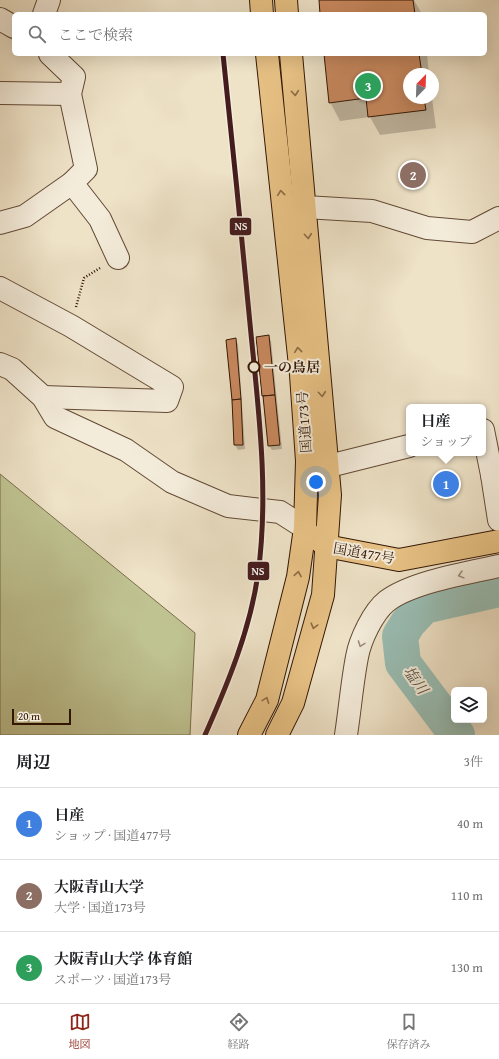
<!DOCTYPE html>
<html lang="ja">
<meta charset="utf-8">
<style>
:root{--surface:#fff;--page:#f2f2f2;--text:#202124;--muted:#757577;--line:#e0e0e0;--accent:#8f2418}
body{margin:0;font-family:"Gentium Book Plus","Noto Serif JP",serif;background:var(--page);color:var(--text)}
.controls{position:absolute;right:12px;bottom:12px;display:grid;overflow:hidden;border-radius:6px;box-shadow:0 4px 16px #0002}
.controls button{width:36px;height:36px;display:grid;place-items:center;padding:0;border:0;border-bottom:1px solid var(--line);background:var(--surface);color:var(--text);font:20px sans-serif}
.compass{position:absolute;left:403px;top:68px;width:36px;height:36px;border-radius:50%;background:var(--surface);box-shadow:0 4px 16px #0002;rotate:23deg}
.scale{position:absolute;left:12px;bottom:10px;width:59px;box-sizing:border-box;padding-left:4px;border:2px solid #331604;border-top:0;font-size:11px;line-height:14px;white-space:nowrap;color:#331604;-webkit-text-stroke:3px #f4ecdb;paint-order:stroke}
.you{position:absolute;left:316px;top:482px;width:14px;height:14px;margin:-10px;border:3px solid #fff;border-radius:50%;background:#1a73e8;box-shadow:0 0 0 6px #1a73e833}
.badge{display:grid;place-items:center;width:26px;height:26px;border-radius:50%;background:var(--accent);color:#fff;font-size:13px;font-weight:700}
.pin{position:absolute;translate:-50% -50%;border:2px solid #fff;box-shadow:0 1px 4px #0006}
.popup{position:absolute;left:406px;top:404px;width:80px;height:52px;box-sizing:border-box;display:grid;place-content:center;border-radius:6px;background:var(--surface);filter:drop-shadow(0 1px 3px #0005);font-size:13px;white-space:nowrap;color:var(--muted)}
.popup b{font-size:15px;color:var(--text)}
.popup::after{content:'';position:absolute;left:50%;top:100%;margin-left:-8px;border:8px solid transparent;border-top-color:var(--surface)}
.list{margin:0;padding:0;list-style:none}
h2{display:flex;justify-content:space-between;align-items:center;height:52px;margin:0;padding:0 16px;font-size:17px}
h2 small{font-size:13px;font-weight:400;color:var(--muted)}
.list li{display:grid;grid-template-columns:26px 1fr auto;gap:12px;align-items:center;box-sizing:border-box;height:72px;padding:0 16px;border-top:1px solid var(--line)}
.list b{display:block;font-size:15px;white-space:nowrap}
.list p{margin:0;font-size:13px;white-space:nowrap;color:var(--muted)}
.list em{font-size:13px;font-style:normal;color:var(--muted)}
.icon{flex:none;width:22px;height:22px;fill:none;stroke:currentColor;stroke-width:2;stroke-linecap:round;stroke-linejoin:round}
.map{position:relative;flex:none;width:499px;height:735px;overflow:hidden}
.search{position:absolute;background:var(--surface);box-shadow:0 4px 16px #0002;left:12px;right:12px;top:12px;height:44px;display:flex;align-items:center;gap:10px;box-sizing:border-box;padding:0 14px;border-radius:6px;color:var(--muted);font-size:15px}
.sheet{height:268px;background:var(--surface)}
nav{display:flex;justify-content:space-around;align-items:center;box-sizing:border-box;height:56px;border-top:1px solid var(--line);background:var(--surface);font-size:11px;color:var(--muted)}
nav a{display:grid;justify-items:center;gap:2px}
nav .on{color:var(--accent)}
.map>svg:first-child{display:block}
.green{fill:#bfc291;stroke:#796c4a}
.shadow{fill:#0003}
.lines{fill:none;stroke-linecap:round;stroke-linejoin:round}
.river{stroke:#99beb4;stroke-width:36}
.building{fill:#ca895f;stroke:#331604}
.minor-casing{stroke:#624935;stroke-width:24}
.highway-casing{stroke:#331604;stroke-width:24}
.path{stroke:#331604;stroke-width:2.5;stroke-dasharray:1 2;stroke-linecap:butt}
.minor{stroke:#f4ecdb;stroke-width:22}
.highway{stroke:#e7c184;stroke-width:22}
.rail-1-casing{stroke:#f4ecdb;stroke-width:8}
.rail-1{stroke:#451c1d;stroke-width:5}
.oneway{stroke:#8d6c44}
.oneway2{stroke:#9d8c7a}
.stop-dot{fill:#f4ecdb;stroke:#331604;stroke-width:2}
.labels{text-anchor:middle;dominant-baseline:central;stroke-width:4;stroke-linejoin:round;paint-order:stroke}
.stop-label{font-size:14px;font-weight:bold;fill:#331604;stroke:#f4ecdb;text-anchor:start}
.street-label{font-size:14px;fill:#331604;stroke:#f4ecdb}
.water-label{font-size:15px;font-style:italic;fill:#575142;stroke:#f4ecdb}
.line-badge{stroke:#f4ecdb;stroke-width:1.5}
.badge-label{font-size:11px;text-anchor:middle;font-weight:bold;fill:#fff}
</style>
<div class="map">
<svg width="499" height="735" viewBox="0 0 499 735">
<rect width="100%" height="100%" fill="#eee2c7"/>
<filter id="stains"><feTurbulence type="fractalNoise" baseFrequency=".005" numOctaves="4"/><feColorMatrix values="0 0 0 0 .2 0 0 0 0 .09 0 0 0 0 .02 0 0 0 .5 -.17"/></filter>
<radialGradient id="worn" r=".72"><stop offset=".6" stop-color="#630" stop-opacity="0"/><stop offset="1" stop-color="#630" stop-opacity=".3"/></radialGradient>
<polygon class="green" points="0,474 195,633 190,735 0,735"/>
<g class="shadow">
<polygon points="320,0 414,0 422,14 321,14"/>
<polygon points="325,54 427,54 429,74 409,74 409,98 432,98 436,128 380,135 370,117 340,121 330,102"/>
<polygon points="268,336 271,341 282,449 272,450 269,446 257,338"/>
<polygon points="235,340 238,344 245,449 238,450 235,445 227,341"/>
</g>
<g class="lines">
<polyline class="river" points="457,735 403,663 400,636 408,623 424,606 499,589"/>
</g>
<g class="building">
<polygon points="319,0 413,0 415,14 320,14"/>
<polygon points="324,54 419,54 422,74 409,74 409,98 424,98 426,110 368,117 366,98 329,103"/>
<polygon points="269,335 275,395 262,396 256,337"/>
<polygon points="236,338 241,399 232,400 226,340"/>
<polygon points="275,395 280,445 268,446 263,396"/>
<polygon points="241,399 243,445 234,445 232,400"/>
</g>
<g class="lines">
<defs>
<g id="minor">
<polyline points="44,14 49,0"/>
<polyline points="0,19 14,27"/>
<polyline points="50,54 74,77 70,94 86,169 72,183 100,219 118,258"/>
<polyline points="0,93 70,94"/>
<polyline points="305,207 372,211 427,228 472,232 499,218"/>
<polyline points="0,223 25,216 72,183"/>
<polyline points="0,288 71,326 172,387 167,401 43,397"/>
<polyline points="0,364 12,369 43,397 55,417 126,450 172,482 228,506 280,512 305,528"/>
<polyline points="483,430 492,475 499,473"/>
<polyline points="329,466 409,446"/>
<polyline points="492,475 499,520"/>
<path d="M346 735C350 709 352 683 357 657 360 640 373 612 387 601 412 582 467 573 499 566"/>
</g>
<g id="highway">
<polyline points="261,0 262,14"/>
<polyline points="286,0 287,14"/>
<polyline points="315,537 326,546 399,560 499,541"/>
<polyline points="249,735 267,700 298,577 305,528 307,461 301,375 267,54"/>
<polyline points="277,735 293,703 323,595 330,495 291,54"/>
</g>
</defs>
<use href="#minor" class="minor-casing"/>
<use href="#highway" class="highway-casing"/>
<polyline class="path" points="76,307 84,278 100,268"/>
<use href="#minor" class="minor"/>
<use href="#highway" class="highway"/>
<defs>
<path id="rail-1" d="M205 735C228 683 250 630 258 574 269 494 259 414 251 334 242 241 233 147 223 54"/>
</defs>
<use href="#rail-1" class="rail-1-casing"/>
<use href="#rail-1" class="rail-1"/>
</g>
<defs><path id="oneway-chevron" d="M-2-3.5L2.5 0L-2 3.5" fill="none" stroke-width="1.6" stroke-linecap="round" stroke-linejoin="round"/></defs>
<g class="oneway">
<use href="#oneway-chevron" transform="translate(295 93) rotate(85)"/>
<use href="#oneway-chevron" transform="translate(281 193) rotate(-96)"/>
<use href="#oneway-chevron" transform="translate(308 236) rotate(85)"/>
<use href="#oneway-chevron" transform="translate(298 350) rotate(-96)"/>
<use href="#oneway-chevron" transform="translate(322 394) rotate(85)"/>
<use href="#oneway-chevron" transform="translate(298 574) rotate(-80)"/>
<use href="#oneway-chevron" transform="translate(314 626) rotate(105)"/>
<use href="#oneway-chevron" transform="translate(266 700) rotate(-69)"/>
</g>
<g class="oneway2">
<use href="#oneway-chevron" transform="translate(461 575) rotate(165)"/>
<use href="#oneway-chevron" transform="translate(361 644) rotate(110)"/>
</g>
<circle class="stop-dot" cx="254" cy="367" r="5.5"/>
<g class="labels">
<g class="stop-label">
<text x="264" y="367">一の鳥居</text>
</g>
<g class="street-label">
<text transform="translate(304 422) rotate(-94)">国道173号</text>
<text transform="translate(364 553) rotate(10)">国道477号</text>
</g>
<g class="water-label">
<text transform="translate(416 680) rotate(54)">塩川</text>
</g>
</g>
<g class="line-badge">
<rect x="229" y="217" width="23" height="19" rx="4" fill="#451c1d"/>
<rect x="247" y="561" width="23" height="20" rx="4" fill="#451c1d"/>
</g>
<g class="badge-label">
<text x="241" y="230">NS</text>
<text x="258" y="575">NS</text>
</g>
<rect width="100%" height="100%" filter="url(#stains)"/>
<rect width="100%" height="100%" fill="url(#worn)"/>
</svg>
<div class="controls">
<button><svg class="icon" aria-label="layers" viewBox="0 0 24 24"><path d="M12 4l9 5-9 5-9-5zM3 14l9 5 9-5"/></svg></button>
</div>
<svg class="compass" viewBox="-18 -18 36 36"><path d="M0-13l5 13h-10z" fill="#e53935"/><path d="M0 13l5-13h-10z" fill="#757577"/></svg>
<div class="scale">20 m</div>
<div class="you"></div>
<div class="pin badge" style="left:446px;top:484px;background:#3f7fe0">1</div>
<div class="popup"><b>日産</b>ショップ</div>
<div class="pin badge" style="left:413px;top:175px;background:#8d6e63">2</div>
<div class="pin badge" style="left:368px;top:86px;background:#2e9e5b">3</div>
<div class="search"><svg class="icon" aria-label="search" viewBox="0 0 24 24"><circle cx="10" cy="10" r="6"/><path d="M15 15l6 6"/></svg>ここで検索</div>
</div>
<section class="sheet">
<h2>周辺<small>3件</small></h2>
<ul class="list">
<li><span class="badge" style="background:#3f7fe0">1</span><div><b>日産</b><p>ショップ · 国道477号</p></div><em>40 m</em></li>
<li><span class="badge" style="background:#8d6e63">2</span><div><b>大阪青山大学</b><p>大学 · 国道173号</p></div><em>110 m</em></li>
<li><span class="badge" style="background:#2e9e5b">3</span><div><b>大阪青山大学 体育館</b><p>スポーツ · 国道173号</p></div><em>130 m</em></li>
</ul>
</section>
<nav>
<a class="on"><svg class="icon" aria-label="map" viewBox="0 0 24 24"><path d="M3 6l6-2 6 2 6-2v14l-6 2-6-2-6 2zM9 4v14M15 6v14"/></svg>地図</a>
<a><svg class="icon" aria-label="directions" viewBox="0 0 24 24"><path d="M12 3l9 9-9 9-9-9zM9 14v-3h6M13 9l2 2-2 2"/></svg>経路</a>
<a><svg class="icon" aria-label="saved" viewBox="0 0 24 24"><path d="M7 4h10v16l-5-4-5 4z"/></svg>保存済み</a>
</nav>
